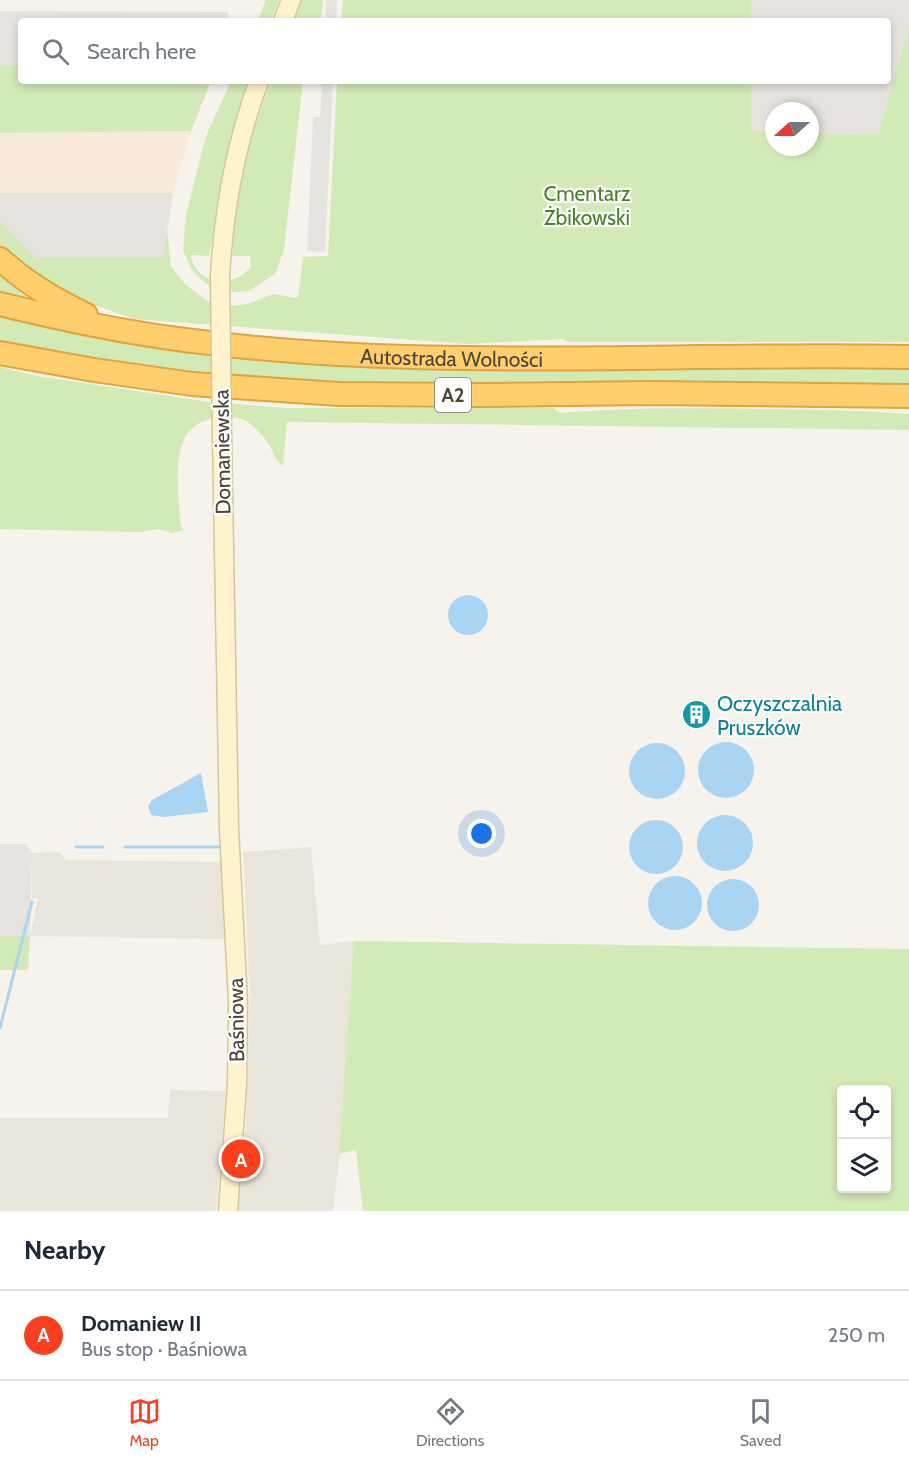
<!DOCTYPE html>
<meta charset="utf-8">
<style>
:root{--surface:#fff;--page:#f6f6f7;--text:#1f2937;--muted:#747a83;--line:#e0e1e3;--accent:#fc3f1d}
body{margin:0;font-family:Cabin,sans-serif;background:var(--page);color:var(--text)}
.controls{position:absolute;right:18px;bottom:18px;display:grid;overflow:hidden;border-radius:6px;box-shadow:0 3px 9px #0003}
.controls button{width:54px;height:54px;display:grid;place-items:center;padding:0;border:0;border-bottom:2px solid var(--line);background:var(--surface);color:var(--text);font:30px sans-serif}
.compass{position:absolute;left:765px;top:102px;width:54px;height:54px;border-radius:50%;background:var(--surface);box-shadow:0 3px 9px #0003;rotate:249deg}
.you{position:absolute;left:482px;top:834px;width:21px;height:21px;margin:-15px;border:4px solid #fff;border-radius:50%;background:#1a73e8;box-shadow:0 0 0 9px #1a73e833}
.badge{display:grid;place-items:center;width:39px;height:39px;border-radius:50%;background:var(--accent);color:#fff;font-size:20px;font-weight:700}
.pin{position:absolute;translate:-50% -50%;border:3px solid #fff;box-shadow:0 2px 6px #0006}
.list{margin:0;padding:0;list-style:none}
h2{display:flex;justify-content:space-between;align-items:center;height:78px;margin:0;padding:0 24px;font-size:26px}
h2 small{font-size:20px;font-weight:400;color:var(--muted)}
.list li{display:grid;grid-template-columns:39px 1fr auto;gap:18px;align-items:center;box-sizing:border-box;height:90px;padding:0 24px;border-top:2px solid var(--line)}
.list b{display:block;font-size:22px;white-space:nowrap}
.list p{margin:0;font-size:20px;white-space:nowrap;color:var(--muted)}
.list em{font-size:20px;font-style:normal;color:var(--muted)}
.icon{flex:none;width:33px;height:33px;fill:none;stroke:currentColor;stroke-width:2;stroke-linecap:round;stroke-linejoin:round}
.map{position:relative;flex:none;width:909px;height:1211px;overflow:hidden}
.search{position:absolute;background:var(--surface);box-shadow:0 3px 9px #0003;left:18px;right:18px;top:18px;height:66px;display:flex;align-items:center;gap:15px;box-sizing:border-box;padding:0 21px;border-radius:6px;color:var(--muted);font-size:22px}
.sheet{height:168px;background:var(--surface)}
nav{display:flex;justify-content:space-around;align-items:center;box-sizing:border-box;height:84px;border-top:2px solid var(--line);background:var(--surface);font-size:16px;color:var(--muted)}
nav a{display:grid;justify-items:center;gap:3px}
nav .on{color:var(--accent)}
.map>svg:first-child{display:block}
.residential{fill:#eae5da}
.commercial{fill:#f7ead8}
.industrial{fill:#e6e2dd}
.green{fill:#d2eab5;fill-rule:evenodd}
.parking{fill:#e5e3e0}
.water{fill:#a9d4f2}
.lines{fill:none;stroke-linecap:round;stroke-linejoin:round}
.stream{stroke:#a9d4f2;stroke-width:3}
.secondary-casing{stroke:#d6c79b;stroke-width:21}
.motorway-casing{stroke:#e0a43c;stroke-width:26}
.secondary{stroke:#fff3cd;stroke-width:18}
.motorway{stroke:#ffcf6e;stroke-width:22}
.secondary-bridge-casing{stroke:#d6c79b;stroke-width:21;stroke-linecap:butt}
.secondary-bridge{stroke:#fff3cd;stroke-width:18}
.labels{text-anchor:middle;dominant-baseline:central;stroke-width:4.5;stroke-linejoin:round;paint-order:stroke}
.shield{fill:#fff;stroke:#817c74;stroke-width:1.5}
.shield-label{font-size:20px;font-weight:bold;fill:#4b4439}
.park-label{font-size:21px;fill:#4a7f2a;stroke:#fff}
.street-label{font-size:21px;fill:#4b4439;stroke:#fff}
.culture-label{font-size:21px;fill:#0d838f;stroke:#fff;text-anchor:start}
</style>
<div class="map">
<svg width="909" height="1211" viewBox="0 0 909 1211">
<rect width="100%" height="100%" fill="#f6f3ec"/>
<g class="residential">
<polygon points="311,847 320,945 354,941 347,1091 333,1211 238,1211 246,1120 250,997 243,852"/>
<polygon points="59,852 66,860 221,862 225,939 30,936 38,899 32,898 32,853"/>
<polygon points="170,1090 226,1091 216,1211 0,1211 0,1118 168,1118"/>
</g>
<polygon class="commercial" points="191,131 173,193 0,193 0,133"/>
<g class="industrial">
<polygon points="751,0 909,0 909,27 878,134 810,133 810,111 774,111 774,132 751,132 751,81 888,81 888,21 751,21"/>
<polygon points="0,11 228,12 228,21 21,21 21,66 0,66"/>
<polygon points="0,193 173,193 163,257 35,257 0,221"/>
<polygon points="0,844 26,844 32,853 30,936 0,936"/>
</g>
<g class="green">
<polygon points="266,0 279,0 271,21 257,21"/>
<polygon points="302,0 323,0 321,21 293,21"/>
<polygon points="343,0 751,0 751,21 341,21"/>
<polygon points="909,27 909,342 568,342 563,339 468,344 135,319 56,292 0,248 0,221 35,257 163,257 167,230 171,266 185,284 207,301 229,306 248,304 273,294 298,298 303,257 328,256 337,81 751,81 751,131 774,132 774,147 810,147 810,133 878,134"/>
<polygon points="0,66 21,66 21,81 211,81 191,131 0,133"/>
<path d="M231 81H249L240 103 209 256 191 255C196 285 233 289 251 267L250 256H232L237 197 255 124 271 81H303L284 250 275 274 249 291 235 292 215 290 203 281 192 270 183 250 186 215 206 136Z"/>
<polygon points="0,276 21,293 38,302 0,293"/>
<polygon points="0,315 169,346 909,363 909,390 433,387 192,377 0,344"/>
<path d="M0 367 37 376 209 402 287 408H553L560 413C629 407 697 408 767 409 814 410 862 410 909 414V430L287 422 283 466C274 460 274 452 268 443 264 436 255 427 249 423 240 416 228 417 218 418 165 422 179 487 180 522L183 530 172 533 159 529 141 532 0 529Z"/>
<polygon points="0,936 30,936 28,970 0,970"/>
<path d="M354 941 909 949V1211H363L356 1150 339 1154ZM842 1090H886V1188H842Z"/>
</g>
<g class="parking">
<polygon points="326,0 337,0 336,21 325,21"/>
<polygon points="322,81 333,81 325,252 307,251 313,117 320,117"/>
</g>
<g class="water">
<circle cx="468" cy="615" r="20"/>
<circle cx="726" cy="770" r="28"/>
<circle cx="657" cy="771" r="28"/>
<polygon points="201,773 208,812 164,817 151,815 148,806 152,800"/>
<circle cx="725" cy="843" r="28"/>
<circle cx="656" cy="847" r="27"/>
<circle cx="675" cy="903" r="27"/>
<circle cx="733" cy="905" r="26"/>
</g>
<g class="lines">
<g class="stream">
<polyline points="76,847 103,847"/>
<polyline points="125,847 219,847"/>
<polyline points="0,1028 32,902"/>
</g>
<defs>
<g id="secondary">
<polyline points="283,21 291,0"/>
<path d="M220 276C224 208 235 145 259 81"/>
<polyline points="222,437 229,829 238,1002 237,1084 228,1211"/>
</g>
<g id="motorway">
<path d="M0 259C26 283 54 299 86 315"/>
<path id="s1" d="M0 304C61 319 122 332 185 340 425 372 668 352 909 357"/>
<polyline points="0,353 94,370 192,384 339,394 479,395 651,393 909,396"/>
</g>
</defs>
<use href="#secondary" class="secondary-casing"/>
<use href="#motorway" class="motorway-casing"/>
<use href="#secondary" class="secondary"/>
<use href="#motorway" class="motorway"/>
<defs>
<polyline id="secondary-bridge" points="220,276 222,437"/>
</defs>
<use href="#secondary-bridge" class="secondary-bridge-casing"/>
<use href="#secondary-bridge" class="secondary-bridge"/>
</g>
<defs>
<symbol id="building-disc" viewBox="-11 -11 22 22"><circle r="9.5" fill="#0f9aa8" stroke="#fff"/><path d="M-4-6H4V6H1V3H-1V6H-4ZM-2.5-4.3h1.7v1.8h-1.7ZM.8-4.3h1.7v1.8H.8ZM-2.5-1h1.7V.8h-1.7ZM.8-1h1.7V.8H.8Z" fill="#fff"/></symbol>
</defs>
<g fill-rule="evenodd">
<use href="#building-disc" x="680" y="698" width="33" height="33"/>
</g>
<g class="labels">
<rect class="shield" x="435" y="378" width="36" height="34" rx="4.5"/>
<g class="shield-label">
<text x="453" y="395">A2</text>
</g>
<g class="park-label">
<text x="587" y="193">Cmentarz<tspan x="587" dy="24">Żbikowski</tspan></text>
</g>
<g class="street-label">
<text stroke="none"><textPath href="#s1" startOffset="456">Autostrada Wolności</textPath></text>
<text transform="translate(222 452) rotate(-91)">Domaniewska</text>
<text transform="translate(236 1020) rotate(-91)">Baśniowa</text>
</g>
<g class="culture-label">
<text x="717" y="703">Oczyszczalnia<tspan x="717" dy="24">Pruszków</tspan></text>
</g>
</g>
</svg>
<div class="controls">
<button><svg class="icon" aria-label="locate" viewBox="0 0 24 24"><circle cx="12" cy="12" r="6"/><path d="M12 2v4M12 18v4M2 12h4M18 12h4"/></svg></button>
<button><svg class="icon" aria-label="layers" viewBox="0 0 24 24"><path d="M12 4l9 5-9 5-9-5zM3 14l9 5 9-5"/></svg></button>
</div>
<svg class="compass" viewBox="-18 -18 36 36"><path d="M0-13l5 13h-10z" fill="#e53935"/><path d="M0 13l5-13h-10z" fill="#747a83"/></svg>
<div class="you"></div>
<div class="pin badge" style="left:241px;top:1159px">A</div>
<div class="search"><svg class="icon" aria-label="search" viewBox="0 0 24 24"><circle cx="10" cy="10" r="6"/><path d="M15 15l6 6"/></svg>Search here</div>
</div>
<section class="sheet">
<h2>Nearby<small></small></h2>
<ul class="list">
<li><span class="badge">A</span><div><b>Domaniew II</b><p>Bus stop · Baśniowa</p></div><em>250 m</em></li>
</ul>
</section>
<nav>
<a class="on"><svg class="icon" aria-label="map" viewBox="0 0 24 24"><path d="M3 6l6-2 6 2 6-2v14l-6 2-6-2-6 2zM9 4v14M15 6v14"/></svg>Map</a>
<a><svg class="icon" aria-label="directions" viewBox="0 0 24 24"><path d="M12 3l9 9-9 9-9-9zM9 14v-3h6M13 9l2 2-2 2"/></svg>Directions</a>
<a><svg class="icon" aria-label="saved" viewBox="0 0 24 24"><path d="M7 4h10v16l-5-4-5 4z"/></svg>Saved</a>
</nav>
